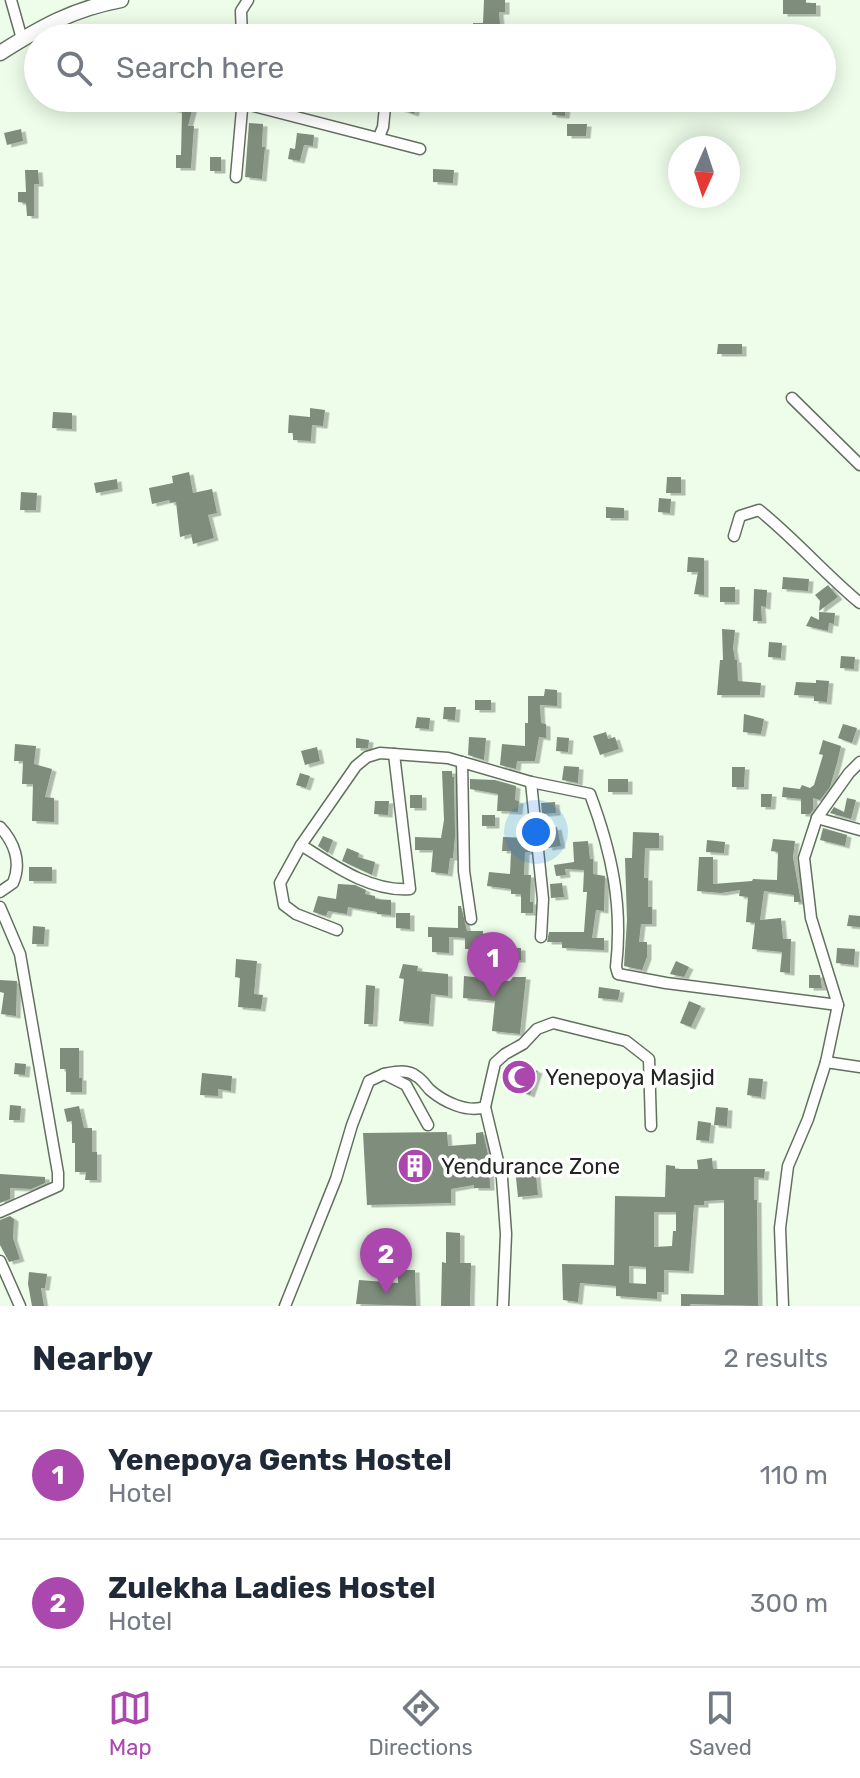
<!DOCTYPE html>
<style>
:root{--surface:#fff;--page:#f6f6f7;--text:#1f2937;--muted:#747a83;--line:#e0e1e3;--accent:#ab48ae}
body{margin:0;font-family:Rubik,sans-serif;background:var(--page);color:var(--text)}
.compass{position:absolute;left:668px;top:136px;width:72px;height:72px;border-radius:50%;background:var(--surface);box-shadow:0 4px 20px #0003;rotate:183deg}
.you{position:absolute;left:536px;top:832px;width:28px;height:28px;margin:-20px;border:6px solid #fff;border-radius:50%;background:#1a73e8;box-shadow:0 0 0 12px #1a73e833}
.badge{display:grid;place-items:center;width:52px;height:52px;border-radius:50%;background:var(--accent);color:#fff;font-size:26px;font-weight:700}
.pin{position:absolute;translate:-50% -66px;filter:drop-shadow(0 2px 4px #0008)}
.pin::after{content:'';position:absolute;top:42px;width:28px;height:24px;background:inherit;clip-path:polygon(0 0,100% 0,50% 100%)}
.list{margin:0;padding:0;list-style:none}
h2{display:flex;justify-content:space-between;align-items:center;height:104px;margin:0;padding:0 32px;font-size:34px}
h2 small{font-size:26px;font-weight:400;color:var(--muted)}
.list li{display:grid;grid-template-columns:52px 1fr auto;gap:24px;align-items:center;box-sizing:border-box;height:128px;padding:0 32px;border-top:2px solid var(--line)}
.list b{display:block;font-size:30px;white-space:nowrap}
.list p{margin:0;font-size:26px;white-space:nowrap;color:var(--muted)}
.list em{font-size:26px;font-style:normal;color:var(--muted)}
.icon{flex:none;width:44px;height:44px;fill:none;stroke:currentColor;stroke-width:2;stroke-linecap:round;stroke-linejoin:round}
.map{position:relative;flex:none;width:860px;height:1306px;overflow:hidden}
.search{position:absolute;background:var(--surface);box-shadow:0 4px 20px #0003;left:24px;right:24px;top:24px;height:88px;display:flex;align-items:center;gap:20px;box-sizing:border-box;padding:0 28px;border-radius:44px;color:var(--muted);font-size:30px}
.sheet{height:360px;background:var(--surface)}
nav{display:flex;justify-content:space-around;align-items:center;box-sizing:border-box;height:112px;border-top:2px solid var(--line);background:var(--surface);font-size:22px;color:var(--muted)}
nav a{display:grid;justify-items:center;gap:4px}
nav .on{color:var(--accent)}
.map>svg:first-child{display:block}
.building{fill:#7f8d7c;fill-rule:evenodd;filter:url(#shadow)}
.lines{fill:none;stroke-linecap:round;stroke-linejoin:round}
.minor-casing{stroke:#637060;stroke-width:13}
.secondary-casing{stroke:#637060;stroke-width:17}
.minor{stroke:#fff;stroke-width:10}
.secondary{stroke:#fff;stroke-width:14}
.labels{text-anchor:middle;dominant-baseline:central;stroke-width:7;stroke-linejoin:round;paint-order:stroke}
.poi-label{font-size:22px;fill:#20251f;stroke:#fff;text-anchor:start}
</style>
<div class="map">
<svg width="860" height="1306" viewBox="0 0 860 1306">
<defs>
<filter id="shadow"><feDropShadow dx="4.5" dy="2.5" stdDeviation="0" flood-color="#0004"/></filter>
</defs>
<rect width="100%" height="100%" fill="#eefdea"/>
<g class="building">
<polygon points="484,0 505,0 505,12 499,12 501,38 473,38 473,23 483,23"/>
<polygon points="783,0 806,0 806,3 816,3 816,14 783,14"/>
<polygon points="174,98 194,103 188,126 194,126 191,168 176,168 176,155 181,155 182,112 171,109"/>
<polygon points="210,98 229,98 229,107 210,106"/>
<polygon points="397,98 419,98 414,114 394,107"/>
<polygon points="554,98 567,98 565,116 552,115"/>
<polygon points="249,123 263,124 262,147 265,147 262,179 245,177"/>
<polygon points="567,124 587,124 586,136 567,136"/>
<polygon points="21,129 23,141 7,145 4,133"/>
<polygon points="297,133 314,135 313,146 304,145 300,161 288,159 290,148 295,149"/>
<rect x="210" y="157" width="11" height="14"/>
<polygon points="433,169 454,170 453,183 433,182"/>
<polygon points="25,170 38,170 39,184 34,184 34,216 27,216 26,203 18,202 18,192 26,192"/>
<polygon points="718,344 742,344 742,354 717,354"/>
<polygon points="310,408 325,410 323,426 312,425 311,441 293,440 293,433 288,433 289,415 310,417"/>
<polygon points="53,412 72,413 72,429 52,428"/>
<polygon points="189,472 193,493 212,489 217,513 208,515 214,538 193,544 191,534 180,537 176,502 170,503 169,500 152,504 149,488 173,483 172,476"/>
<polygon points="667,477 681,477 681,493 666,493"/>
<polygon points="117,479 118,489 96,493 94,483"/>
<polygon points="21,492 37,493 36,510 20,510"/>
<polygon points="659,498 671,499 670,513 658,512"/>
<polygon points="606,507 624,508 624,518 606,518"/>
<polygon points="688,557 704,558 704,595 694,594 698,572 687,572"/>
<polygon points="783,577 809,579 808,591 782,589"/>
<polygon points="828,585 838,597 819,611 820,601 815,595"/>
<rect x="720" y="587" width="15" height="15"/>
<polygon points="754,589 767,590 766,607 761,606 762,621 753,621"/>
<polygon points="819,612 835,613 834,624 829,623 828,631 806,626 811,616 819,620"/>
<polygon points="722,629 735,630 733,648 735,660 737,660 738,681 761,683 760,695 717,695 720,660 723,660"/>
<polygon points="769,642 782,643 781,658 768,657"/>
<polygon points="841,656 855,657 854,669 840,668"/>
<polygon points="816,680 829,681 827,702 814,701 814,696 794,695 796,682 816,683"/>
<polygon points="545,689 557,690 557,706 540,705 541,723 546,724 546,738 539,737 535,761 517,761 516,769 500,765 502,744 525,746 525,723 528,723 528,696 544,696"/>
<rect x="475" y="700" width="16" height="10"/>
<polygon points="444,707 456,707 455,720 443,719"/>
<polygon points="744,714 764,719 761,734 743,732"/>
<polygon points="417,717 430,718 429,729 415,728"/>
<polygon points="843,724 857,728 852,743 838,738"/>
<polygon points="606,732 608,739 615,737 619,749 600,755 593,736"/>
<polygon points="469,737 486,738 484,760 468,755"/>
<polygon points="557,737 569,738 568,752 556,751"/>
<polygon points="356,738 369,740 368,748 356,748"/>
<polygon points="823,740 841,746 837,763 830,787 820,800 813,798 813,810 810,814 801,814 801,799 782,797 783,787 800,789 802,785 810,788 814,785 823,755 819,754"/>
<polygon points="15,744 36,746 34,764 52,769 45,797 54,798 54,822 32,821 33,784 22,784 23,761 14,761"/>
<polygon points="317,747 320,761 305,765 301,751"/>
<polygon points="564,766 579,767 578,783 562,780"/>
<polygon points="732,767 745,767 744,787 732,787"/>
<polygon points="442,771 452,771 452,777 454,777 455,836 453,858 450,858 448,874 431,872 433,850 415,850 415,837 441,838 444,820"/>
<polygon points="300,773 310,776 306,788 296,785"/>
<polygon points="470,779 495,780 516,786 515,800 519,801 518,812 497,811 498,794 470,789"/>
<rect x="608" y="779" width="20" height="13"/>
<polygon points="761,794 772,794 771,807 761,807"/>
<rect x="410" y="795" width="12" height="13"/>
<polygon points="847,798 856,800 851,819 830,813 834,807 844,812"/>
<polygon points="375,801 389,801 388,815 374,814"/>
<polygon points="555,802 556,813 542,814 541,803"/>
<rect x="482" y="815" width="13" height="11"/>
<polygon points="557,827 561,846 548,848 544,830"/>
<polygon points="823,828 847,835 845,846 820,840"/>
<polygon points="633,832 659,833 659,848 645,848 644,878 648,878 648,907 652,907 652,924 641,924 639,942 647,942 647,957 642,970 624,966 627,920 625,858 632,858"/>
<polygon points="323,836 333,840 328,853 318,846"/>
<polygon points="503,837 529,838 530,852 525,852 524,875 531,875 530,902 533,902 533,913 521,913 521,894 511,894 511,889 487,886 489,872 510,874 511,851 502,851"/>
<polygon points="773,839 795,841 793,857 801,902 794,902 794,895 764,891 760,920 781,918 783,939 791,939 790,973 780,972 782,952 752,949 755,923 746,922 748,897 739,896 740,890 721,893 697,891 699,857 713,857 713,884 752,881 753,879 777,880 778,852 771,851"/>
<polygon points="707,840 725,842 724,853 706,852"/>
<polygon points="588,841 590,859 593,859 593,874 605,876 604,911 596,910 592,938 604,938 604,950 562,948 562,942 547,942 549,932 584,932 587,892 583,892 584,870 565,869 566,875 556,876 554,865 574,862 573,842"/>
<polygon points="347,848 359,853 358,857 375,862 372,875 342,861"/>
<rect x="29" y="867" width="23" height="14"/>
<polygon points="562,883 564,897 551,898 550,884"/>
<polygon points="338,884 355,885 366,890 365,894 375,896 375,899 391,900 391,915 377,914 377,912 348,907 347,914 328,911 326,916 313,912 318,896 336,899"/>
<polygon points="458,906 461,906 467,931 483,931 482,949 465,949 465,938 449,937 449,953 432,952 432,937 428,937 428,927 458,928"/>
<polygon points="396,913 410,913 410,929 396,928"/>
<polygon points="849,915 860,916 860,927 847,926"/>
<polygon points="33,926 45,927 44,944 32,944"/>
<polygon points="486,947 521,948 521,960 486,959"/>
<polygon points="837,948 855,949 854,965 836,963"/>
<polygon points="236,959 257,961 254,994 263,995 261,1009 238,1007 240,978 235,977"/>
<polygon points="676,961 689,967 684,977 670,974"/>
<polygon points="403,964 418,966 417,971 448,974 448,996 431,994 429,1024 399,1021 404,979 399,978"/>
<polygon points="809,975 820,975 822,988 809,988"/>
<polygon points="464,976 510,981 513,977 526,977 520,1034 492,1031 495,1001 463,998"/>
<polygon points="0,980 17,981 16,1016 1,1014 4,993 0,992"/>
<polygon points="366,985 375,986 373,1024 364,1024"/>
<polygon points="599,987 620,990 618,1000 598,998"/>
<polygon points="689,1001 701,1006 691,1027 680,1023"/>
<polygon points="60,1048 79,1048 79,1078 82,1078 82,1092 66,1092 66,1069 60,1069"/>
<polygon points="510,1061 538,1071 530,1095 502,1084"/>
<polygon points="15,1063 26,1064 25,1075 14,1074"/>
<polygon points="202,1073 232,1076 231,1091 218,1089 218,1096 200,1095"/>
<polygon points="749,1078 763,1079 761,1097 747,1095"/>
<polygon points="10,1105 21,1106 20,1120 9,1120"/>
<polygon points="79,1106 84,1128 92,1128 92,1152 97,1152 97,1180 85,1180 86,1172 75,1172 75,1143 72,1143 72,1121 67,1122 64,1109"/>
<polygon points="716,1107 728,1108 727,1126 714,1125"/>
<polygon points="698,1121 711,1123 709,1141 696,1140"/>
<polygon points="447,1132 448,1146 476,1144 476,1133 483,1132 489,1159 490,1188 474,1188 474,1185 451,1189 451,1203 367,1205 363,1133"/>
<path d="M712 1158 713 1169H765L764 1178 754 1177V1200H757L758 1306 690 1304V1306H681V1294L724 1295V1200L704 1201V1205H694L689 1271 664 1270V1292H657V1299L616 1296V1286L580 1283 578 1302 563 1300 562 1264 614 1265 615 1196 665 1197 666 1165 675 1166V1169H698L697 1160ZM654 1212H676V1231H673L672 1246 654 1247ZM629 1266 646 1267V1284L629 1283Z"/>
<polygon points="535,1166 538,1195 518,1197 515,1168"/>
<polygon points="0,1174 45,1177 45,1183 31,1189 10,1188 10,1199 0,1203"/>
<polygon points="10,1216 14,1219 13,1238 20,1259 9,1262 0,1245 0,1220"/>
<polygon points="446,1232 460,1233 460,1263 471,1263 470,1306 441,1306 442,1262 446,1263"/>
<polygon points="398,1270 415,1270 416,1306 356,1304 359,1280 398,1283"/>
<polygon points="29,1272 47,1274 45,1288 41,1288 44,1306 32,1306 28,1284"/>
</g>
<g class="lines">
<defs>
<g id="minor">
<polyline points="11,0 22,39"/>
<polyline points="242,38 241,11 248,0"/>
<polyline points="358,98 385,107 383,127 379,137"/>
<polyline points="242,103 420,149"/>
<polyline points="236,177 243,98"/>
<polyline points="792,398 860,465"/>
<path d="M734 536 740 516 759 510C795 539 825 574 860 603"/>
<polyline points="462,762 464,871 471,919"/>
<polyline points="531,782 543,899 541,937"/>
<polyline points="817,818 860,830"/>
<path d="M0 827C14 842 22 862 13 883L0 892"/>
<path d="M301 845C333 865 370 892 410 889L394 754"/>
<polyline points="0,907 20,954 58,1173 58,1186 0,1212"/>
<path d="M337 930 296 914 284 905 280 883 301 845 356 766 367 757 380 753 448 758 531 782 590 794C612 853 623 905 616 967L618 974 666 983 838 1005"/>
<polyline points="826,1062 860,1067"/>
<path d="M384 1074C395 1072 407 1069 416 1076 422 1079 426 1086 430 1090 444 1102 467 1113 485 1107L495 1063 505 1054 523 1044 537 1029 553 1023 626 1041 649 1059 651 1126"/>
<polyline points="485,1107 502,1178 506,1234 503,1306"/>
<polyline points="0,1261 20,1306"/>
<polyline points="285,1306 336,1179 352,1125 369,1081 384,1074 406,1085 428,1125"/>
<polyline points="783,1306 780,1228 788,1166 808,1119 826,1062 838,1005 811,918 804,858 817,818 849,773 860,762"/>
</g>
<path id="secondary" d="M0 53C41 27 73 9 121 0"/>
</defs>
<use href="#minor" class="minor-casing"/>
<use href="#secondary" class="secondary-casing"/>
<use href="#minor" class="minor"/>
<use href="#secondary" class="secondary"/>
</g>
<defs>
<symbol id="mosque-disc" viewBox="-11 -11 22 22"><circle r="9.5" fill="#ab48ae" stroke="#fff"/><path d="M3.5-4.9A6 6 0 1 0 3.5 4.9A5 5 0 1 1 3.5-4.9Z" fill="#fff"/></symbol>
<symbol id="building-disc" viewBox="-11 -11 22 22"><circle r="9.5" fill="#ab48ae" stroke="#fff"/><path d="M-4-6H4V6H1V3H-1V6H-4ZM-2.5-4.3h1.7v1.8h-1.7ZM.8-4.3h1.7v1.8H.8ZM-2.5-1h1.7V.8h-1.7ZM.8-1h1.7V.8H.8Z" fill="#fff"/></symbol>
</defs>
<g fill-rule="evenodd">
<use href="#mosque-disc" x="499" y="1057" width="40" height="40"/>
<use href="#building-disc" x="395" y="1146" width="40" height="40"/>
</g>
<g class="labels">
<g class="poi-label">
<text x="545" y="1077">Yenepoya Masjid</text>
<text x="441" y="1166">Yendurance Zone</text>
</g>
</g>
</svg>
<svg class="compass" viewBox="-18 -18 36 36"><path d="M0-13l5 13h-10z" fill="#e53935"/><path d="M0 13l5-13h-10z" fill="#747a83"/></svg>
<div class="you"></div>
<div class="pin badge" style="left:493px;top:998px">1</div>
<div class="pin badge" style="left:386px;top:1294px">2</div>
<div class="search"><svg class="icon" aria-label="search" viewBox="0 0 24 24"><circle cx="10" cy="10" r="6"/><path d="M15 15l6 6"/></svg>Search here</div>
</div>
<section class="sheet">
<h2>Nearby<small>2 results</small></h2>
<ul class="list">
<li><span class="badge">1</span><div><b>Yenepoya Gents Hostel</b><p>Hotel</p></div><em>110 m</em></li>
<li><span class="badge">2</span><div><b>Zulekha Ladies Hostel</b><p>Hotel</p></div><em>300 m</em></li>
</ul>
</section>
<nav>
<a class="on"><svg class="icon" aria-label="map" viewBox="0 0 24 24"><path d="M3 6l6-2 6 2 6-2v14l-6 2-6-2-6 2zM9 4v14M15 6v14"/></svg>Map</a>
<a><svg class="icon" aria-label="directions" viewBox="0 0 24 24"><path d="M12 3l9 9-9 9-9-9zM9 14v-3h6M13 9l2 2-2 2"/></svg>Directions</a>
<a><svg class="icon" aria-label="saved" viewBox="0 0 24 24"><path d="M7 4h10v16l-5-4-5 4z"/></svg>Saved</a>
</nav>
